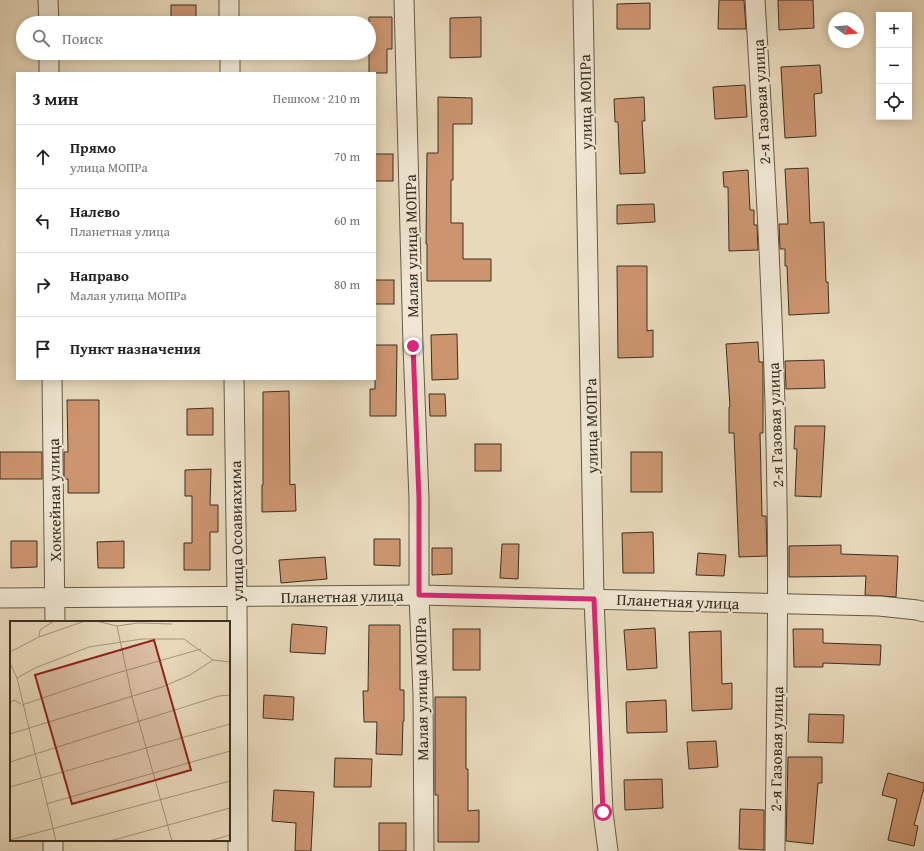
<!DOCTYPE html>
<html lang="ru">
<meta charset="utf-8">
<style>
:root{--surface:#fff;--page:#f6f6f6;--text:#202124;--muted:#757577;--line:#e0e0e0}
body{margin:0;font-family:"Gentium Book Plus",serif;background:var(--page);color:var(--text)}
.controls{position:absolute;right:12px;top:12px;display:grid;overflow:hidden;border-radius:0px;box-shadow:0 2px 10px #0003}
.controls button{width:36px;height:36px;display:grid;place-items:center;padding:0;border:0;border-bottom:1px solid var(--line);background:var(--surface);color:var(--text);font:20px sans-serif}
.compass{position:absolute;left:828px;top:12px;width:36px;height:36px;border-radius:50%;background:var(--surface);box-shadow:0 2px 10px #0003;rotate:106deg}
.stop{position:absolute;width:12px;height:12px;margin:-9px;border:3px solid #db2777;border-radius:50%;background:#fff}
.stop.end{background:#db2777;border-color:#fff;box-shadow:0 1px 4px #0008}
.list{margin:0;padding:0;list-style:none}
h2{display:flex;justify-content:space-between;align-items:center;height:52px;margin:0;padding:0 16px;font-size:17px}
h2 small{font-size:13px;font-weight:400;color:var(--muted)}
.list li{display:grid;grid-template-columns:26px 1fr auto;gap:12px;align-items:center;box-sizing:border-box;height:64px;padding:0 16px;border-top:1px solid var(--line)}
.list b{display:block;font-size:15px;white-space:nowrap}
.list p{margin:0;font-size:13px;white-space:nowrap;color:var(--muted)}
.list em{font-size:13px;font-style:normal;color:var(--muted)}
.icon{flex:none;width:22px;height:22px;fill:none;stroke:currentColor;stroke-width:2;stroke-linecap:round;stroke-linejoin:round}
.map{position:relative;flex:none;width:924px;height:851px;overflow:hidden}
.search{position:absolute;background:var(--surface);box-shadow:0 2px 10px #0003;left:16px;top:16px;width:360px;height:44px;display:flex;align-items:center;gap:10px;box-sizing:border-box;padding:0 14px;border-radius:22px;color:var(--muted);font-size:15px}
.panel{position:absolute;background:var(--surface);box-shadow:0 2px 10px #0003;left:16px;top:72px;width:360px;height:308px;border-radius:0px}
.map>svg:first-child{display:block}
.building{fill:#cc9570;stroke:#3b3022}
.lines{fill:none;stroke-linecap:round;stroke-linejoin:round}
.street-casing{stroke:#665a48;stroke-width:21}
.street{stroke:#f0e6d3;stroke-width:19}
.route{stroke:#db2777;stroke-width:5}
.labels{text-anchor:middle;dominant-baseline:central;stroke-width:4;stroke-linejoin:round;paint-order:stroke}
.street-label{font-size:16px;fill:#3b3022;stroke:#f0e6d3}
.inset-road{fill:none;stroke:#a3957e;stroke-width:1}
.view{fill:#8f2418;fill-opacity:0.15;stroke:#8f2418;stroke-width:2}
.inset-edge{fill:none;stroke:#3b3022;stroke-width:2}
</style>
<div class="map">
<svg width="924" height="851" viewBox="0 0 924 851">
<rect width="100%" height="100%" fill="#e8d9bb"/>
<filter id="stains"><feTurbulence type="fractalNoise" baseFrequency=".005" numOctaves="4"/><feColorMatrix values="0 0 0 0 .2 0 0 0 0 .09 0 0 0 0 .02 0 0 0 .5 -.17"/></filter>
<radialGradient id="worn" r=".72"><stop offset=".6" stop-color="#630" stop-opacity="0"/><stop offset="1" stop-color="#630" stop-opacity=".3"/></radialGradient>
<g class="building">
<polygon points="719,0 744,0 746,29 718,29"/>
<polygon points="778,0 813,0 814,28 779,30"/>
<polygon points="650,3 650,29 617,29 617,4"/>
<rect x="171" y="5" width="25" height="18"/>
<polygon points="369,17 392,17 392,49 387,49 387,73 369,73"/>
<polygon points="481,17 481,57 450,58 450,18"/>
<rect x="256" y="18" width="35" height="5"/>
<polygon points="820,65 822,93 814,94 816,136 785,138 781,67"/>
<polygon points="745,85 747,117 715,119 713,87"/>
<polygon points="438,97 472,98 472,124 453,124 453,180 451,180 451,223 463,223 463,259 491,259 491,281 427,281 427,244 426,244 427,153 438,153"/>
<polygon points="644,97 645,121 642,121 645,173 620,174 618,122 615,122 614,99"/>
<rect x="375" y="154" width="18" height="27"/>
<polygon points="808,168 810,223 824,222 826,282 828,282 829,313 789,315 787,266 785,266 785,249 780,249 779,224 788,224 785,169"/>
<polygon points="748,170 750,210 754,210 754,225 757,225 758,250 729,251 728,187 724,187 723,172"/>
<polygon points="654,204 655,222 617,224 617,205"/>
<polygon points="617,266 647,266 647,331 653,330 653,357 618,358"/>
<rect x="375" y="280" width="19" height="24"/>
<polygon points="457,334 458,379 432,380 431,335"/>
<polygon points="758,342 759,362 763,362 763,433 760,433 762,516 766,516 767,556 739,557 734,433 729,433 729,407 730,407 726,344"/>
<polygon points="375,345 397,345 396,416 370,416 370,389 375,389"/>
<polygon points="824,360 825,388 786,389 785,361"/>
<polygon points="289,391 290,485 295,484 296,511 262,512 262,485 263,485 263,392"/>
<polygon points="429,394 445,394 446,416 430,416"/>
<polygon points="67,400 99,400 99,493 68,493 68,479 64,479 64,452 68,452"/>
<polygon points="213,408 213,435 187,435 187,409"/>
<polygon points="795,426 825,426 821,497 795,496 797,449 794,449"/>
<rect x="475" y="444" width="26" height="27"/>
<rect x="0" y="452" width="42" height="27"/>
<rect x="631" y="452" width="31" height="40"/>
<polygon points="211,469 210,505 218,505 218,532 210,532 210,570 184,570 184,543 192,543 192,496 185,496 185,470"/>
<polygon points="653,532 654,573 623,573 622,533"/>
<polygon points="374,539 400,539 400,566 374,565"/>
<polygon points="11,541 37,541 37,567 11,568"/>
<polygon points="124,541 124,568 98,568 97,542"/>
<polygon points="502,544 519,544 518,579 500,578"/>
<polygon points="841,545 841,554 898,556 896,597 865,595 866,576 789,577 789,546"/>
<polygon points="432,548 452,548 452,574 432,575"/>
<polygon points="698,553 726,555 724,576 696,575"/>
<polygon points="325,557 327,579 281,583 279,560"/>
<polygon points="292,624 327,627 325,654 290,652"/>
<polygon points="369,625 400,625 400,690 404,690 404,721 403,721 402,755 376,754 377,722 364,722 363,691 368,691"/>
<polygon points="655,628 657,668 627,670 624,630"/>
<rect x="453" y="629" width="27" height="41"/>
<polygon points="793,629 823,629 823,643 881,645 880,665 823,663 823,667 794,667"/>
<polygon points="721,631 722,684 732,683 732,709 692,711 689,632"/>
<polygon points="264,695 294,697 293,720 263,718"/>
<polygon points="435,697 466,697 466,769 468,769 468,811 479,810 479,842 438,842 438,795 435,795"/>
<polygon points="666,700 667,732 627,733 626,702"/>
<polygon points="809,714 844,715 843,743 808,742"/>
<polygon points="716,741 718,767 689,769 687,742"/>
<polygon points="788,757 822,757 822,783 818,783 813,844 786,841"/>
<polygon points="335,758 372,759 371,787 334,787"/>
<polygon points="888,773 924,783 924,788 914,825 918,826 914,846 888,840 897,799 882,795"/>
<polygon points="662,779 663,808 625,810 624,780"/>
<polygon points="274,790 314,792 311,851 295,851 296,823 272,821"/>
<polygon points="740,809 764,810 764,850 739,849"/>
<rect x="379" y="823" width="27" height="28"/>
</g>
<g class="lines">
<defs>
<g id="street">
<polyline points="48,0 49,23"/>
<polyline points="229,0 229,23"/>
<polyline points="404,0 413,346 419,499 419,595 423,695 424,851"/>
<polyline points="583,0 594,599 603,812 608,851"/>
<path d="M755 0C765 167 775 333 777 500 779 617 776 734 775 851"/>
<polyline points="49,53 49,73"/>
<polyline points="230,53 230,73"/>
<polyline points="52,379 55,622"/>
<polyline points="234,379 237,597 238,851"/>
<polyline points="0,598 419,595 879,606 917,610 924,612"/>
<polyline points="53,851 53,840"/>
</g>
</defs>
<use href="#street" class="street-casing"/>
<use href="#street" class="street"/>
</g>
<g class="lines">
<polyline class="route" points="413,346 419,499 419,595 594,599 603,812"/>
</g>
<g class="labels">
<g class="street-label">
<text transform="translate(585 102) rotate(-91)">улица МОПРа</text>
<text transform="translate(761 102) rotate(-93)">2-я Газовая улица</text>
<text transform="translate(411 246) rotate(-91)">Малая улица МОПРа</text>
<text transform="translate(775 425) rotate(-92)">2-я Газовая улица</text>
<text transform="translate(591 426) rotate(-91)">улица МОПРа</text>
<text transform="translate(54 500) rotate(-91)">Хоккейная улица</text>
<text transform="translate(236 531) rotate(-91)">улица Осоавиахима</text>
<text transform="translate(342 596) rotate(-1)">Планетная улица</text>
<text transform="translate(678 601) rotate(2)">Планетная улица</text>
<text transform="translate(421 689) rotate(-91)">Малая улица МОПРа</text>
<text transform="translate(776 749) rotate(-89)">2-я Газовая улица</text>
</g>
</g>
<g transform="translate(10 621)">
<rect width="220" height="220" fill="#e8d9bb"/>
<path class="inset-road" d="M86 0 107 5 128 2 162 3M107 5 122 76 162 220M29 16 30 9 44 0M0 31 29 16 75 0M0 42 7 57M0 82 4 79 11 83M12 84 100 54 191 28M0 113 152 66 180 54 203 39 220 41M0 141 209 75 220 74M0 166 220 103M36 183 220 130M0 219 220 160M46 220 7 57 25 47 79 26 132 18H174L203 39M100 220 220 187M199 220 220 214"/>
<path class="view" d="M144 19 181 149 62 183 25 54Z"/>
<rect width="220" height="220" class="inset-edge"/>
</g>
<rect width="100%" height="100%" filter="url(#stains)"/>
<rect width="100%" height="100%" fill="url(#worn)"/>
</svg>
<div class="controls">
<button>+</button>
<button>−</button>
<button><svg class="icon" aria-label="locate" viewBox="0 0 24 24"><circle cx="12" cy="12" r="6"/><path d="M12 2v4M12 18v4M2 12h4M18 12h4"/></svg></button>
</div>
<svg class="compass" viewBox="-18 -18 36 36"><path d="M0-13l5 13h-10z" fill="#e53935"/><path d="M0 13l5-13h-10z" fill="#757577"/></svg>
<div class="stop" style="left:603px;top:812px"></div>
<div class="stop end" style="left:413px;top:346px"></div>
<div class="search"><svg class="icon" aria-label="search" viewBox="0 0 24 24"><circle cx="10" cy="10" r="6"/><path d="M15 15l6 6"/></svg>Поиск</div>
<section class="panel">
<h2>3 мин<small>Пешком · 210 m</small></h2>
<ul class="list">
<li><svg class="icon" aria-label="ahead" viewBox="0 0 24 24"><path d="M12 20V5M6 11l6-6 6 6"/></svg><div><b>Прямо</b><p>улица МОПРа</p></div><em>70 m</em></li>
<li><svg class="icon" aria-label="left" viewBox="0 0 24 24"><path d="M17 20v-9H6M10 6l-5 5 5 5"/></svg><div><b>Налево</b><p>Планетная улица</p></div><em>60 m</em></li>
<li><svg class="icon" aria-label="right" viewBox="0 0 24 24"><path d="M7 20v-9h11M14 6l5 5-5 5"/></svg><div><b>Направо</b><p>Малая улица МОПРа</p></div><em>80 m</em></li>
<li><svg class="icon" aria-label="arrive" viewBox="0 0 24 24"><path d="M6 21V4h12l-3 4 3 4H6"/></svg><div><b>Пункт назначения</b></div></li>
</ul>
</section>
</div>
